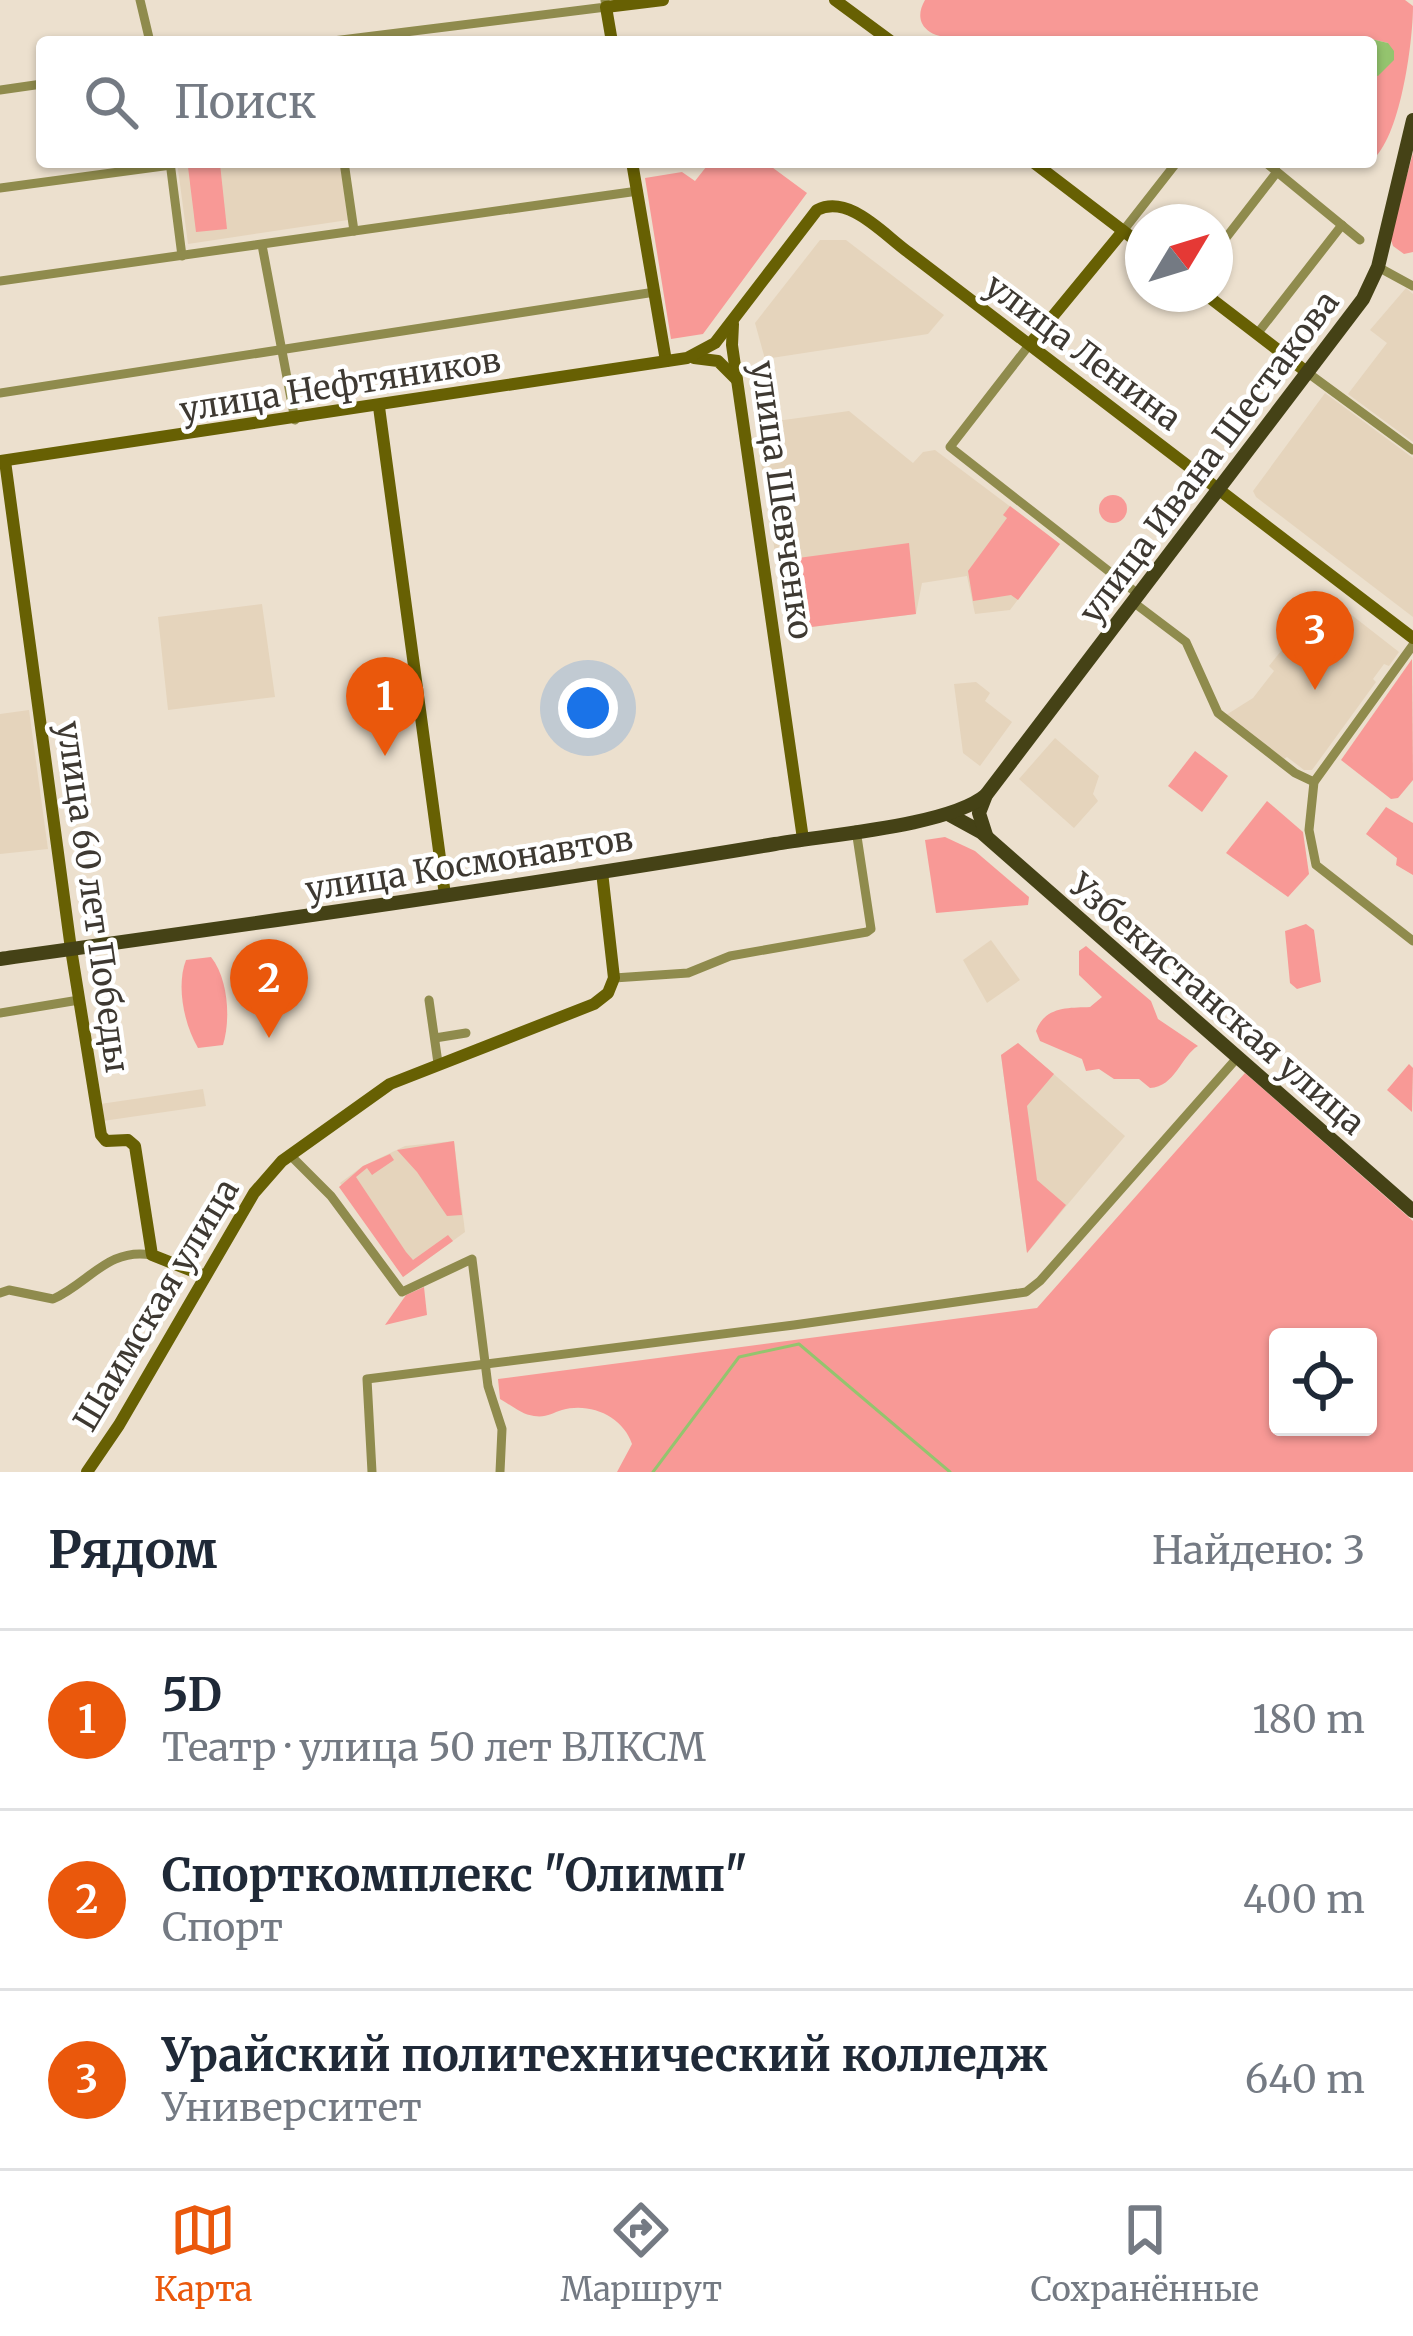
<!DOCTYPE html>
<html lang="ru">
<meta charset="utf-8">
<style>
:root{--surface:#fff;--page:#f6f6f7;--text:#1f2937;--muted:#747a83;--line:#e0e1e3;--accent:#ea580c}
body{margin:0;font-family:Merriweather,serif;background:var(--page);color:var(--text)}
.controls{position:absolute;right:36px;bottom:36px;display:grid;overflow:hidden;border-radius:12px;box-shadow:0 3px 9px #0004}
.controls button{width:108px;height:108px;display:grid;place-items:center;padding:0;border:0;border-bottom:3px solid var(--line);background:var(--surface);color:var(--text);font:60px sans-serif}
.compass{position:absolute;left:1125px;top:204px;width:108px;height:108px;border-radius:50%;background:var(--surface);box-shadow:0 3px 9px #0004;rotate:52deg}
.you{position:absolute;left:588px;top:708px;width:42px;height:42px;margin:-30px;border:9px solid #fff;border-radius:50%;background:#1a73e8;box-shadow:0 0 0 18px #1a73e833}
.badge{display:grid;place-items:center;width:78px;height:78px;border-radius:50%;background:var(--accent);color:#fff;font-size:39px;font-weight:700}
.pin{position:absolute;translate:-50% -99px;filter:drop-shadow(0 3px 6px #0008)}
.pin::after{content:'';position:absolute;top:63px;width:42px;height:36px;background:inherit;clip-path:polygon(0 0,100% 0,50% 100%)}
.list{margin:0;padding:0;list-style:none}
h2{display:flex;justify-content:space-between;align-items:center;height:156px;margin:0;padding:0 48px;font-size:51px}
h2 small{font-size:39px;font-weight:400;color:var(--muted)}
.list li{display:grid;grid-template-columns:78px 1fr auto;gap:36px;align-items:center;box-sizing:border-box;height:180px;padding:0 48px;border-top:3px solid var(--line)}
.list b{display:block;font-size:45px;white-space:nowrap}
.list p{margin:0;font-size:39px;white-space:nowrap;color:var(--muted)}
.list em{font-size:39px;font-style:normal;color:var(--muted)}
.icon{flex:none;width:66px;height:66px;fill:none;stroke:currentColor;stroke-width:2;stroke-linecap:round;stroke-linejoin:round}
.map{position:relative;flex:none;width:1413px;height:1472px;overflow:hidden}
.search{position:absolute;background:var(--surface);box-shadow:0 3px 9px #0004;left:36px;right:36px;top:36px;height:132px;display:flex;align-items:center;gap:30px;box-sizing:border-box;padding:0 42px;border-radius:12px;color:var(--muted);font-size:45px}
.sheet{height:696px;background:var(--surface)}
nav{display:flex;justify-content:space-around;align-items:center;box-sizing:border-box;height:168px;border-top:3px solid var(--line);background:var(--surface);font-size:33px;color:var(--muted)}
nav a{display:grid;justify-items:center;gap:6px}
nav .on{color:var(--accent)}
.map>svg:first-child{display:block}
.built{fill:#e5d4bc}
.green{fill:#f89996;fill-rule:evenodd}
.water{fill:#94c46e}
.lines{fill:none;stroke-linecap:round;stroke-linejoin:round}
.stream{stroke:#94c46e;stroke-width:3}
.street{stroke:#8f8b4d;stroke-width:9}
.secondary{stroke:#676003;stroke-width:12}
.primary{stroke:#454216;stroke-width:14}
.labels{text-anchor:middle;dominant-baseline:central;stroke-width:9;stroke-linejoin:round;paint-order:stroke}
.street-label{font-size:33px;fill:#3e3932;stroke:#fff}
</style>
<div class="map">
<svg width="1413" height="1472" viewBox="0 0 1413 1472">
<rect width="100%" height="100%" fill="#ece0ce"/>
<g class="built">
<polygon points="177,162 340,162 348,220 188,244"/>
<polygon points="820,240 846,240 944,315 928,334 765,359 755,323"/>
<polygon points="1406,288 1413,294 1413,442 1348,394 1387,343 1370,330"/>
<polygon points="1325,393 1413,458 1413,617 1256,497 1253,491"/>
<polygon points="849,411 913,463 923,452 935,450 1060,544 1010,610 975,614 967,576 922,583 916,614 787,630 755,424"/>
<polygon points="1326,595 1399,652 1389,666 1384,664 1373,679 1376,682 1312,770 1304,770 1287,757 1284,759 1226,715 1253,698 1274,671 1269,666"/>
<polygon points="262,604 275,697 168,710 158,617"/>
<polygon points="976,682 990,693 985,701 1012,722 980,766 963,753 954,684"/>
<polygon points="29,710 48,849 0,854 0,714"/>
<polygon points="1055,738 1099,776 1093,794 1098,801 1074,828 1019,779"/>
<polygon points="991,940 1020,980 987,1003 963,960"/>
<polygon points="1018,1043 1125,1136 1027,1253 1001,1055"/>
<polygon points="203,1089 206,1106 103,1121 100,1104"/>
<polygon points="454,1141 465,1232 403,1277 340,1183 363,1166 405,1146"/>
</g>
<g class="green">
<path d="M925 0H1405L1413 6C1413 43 1400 140 1371 161V73L1379 75 1388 43 1363 37 1354 42H1199L1191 36 1180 42C1134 42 960 51 930 32 918 24 918 12 925 0Z"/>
<polygon points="1413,153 1413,252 1404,254 1393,246 1390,237"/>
<polygon points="710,162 765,162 807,193 703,334 671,339 645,178 682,172 695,181"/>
<polygon points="220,164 227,229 196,232 188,167"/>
<circle cx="1113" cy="509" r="14"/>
<polygon points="1010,506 1060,544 1018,600 1011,595 973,601 968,571 1007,518 1003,515"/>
<polygon points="909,543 916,614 787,630 776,561"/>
<polygon points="1412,659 1413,780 1398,798 1391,799 1341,760"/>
<polygon points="1195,751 1228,776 1202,812 1168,786"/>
<polygon points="1267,801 1303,832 1309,874 1288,897 1226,853"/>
<polygon points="1386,807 1413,823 1413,875 1396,865 1397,858 1366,834"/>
<polygon points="945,837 975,851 1029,897 1028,905 936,913 925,840"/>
<polygon points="1306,924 1314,930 1321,982 1297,989 1290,983 1285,931"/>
<path d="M1086 946 1151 1001 1158 1019 1198 1046C1181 1056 1175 1087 1150 1088L1139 1079H1114L1099 1069 1086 1071 1082 1059 1040 1041 1036 1031C1045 1006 1069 1008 1090 1007L1102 997 1079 975V951Z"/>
<path d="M211 957C228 978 231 1019 223 1045L198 1048C184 1024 176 986 186 960Z"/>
<polygon points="1018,1043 1054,1074 1027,1106 1037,1180 1066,1205 1027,1253 1001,1055"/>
<polygon points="1409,1064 1413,1068 1412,1112 1387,1090"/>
<path d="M1245 1073 1413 1221V1472H617L632 1444C623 1417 591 1402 562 1410 552 1413 546 1418 534 1416 522 1415 511 1405 500 1399L498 1379 1037 1308ZM1278 1337H1368V1427H1278Z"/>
<polygon points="454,1141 462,1215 447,1216 417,1172 397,1150"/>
<polygon points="390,1154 394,1160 372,1175 367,1168 356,1177 406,1252 413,1260 448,1235 453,1241 403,1277 339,1187 363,1166"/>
<polygon points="424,1287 427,1315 385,1325 406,1295"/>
</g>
<polygon class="water" points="1363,37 1388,43 1394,51 1394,60 1378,76 1371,73 1371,42 1354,42"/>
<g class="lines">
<polyline class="stream" points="653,1472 739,1357 799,1344 950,1472"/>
<g class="street">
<polyline points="140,0 150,42"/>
<polyline points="325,42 606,7 605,0"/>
<polyline points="0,90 42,84"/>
<polyline points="170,162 182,256"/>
<polyline points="344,162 354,231"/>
<polyline points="1265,162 1360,240"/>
<polyline points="0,188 171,165"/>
<polyline points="1123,231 1177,162"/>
<polyline points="262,245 295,420"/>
<polyline points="1215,252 1277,172"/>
<polyline points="1378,267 1413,286"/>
<polyline points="0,281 638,191"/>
<polyline points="1257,334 1342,225"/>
<polyline points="1030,344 950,447 1138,594"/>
<polyline points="1308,373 1413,450"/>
<polyline points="0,393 655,292"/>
<polyline points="1133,602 1186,642 1218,713 1295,773 1314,782"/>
<polyline points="1413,645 1314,782 1309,830 1316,865 1413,941"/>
<polyline points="614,978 688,973 730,956 867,932 871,929 856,830"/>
<polyline points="429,1000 438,1063"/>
<polyline points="0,1013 79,1000"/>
<polyline points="435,1038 466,1033"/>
<polyline points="290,1155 331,1196 402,1292 472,1259 488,1386 502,1429 500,1472"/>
<path d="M0 1293 9 1290 53 1299C89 1283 108 1247 152 1255"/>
<polyline points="372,1472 367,1379 794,1325 1026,1292 1040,1281 1237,1058"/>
</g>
<g class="secondary">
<polyline points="835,0 892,42"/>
<polyline points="612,42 606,7 663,0"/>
<polyline points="632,162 666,361"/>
<polyline points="1033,162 1143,246"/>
<polyline points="1205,294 1308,373"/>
<polyline points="733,324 732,345 803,839"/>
<polyline points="1030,344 1123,231"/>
<polyline points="694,358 718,361 737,380"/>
<polyline points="379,407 445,895"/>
<path d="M0 461 687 358 715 343 817 210C849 194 883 234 908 252L1413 638"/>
<polyline points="5,461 71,949 101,1135 106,1141 128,1140 135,1146 152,1255 205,1276"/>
<polyline points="87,1472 119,1425 254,1193 282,1161 390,1084 594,1004 608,993 614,978 602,872"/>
</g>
<g class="primary">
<polyline points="950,815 981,832 1413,1211"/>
<polyline points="986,835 979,813 986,795 1363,299 1378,267 1413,120"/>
<path d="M0 959C258 923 517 887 775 844 825 835 949 826 986 795"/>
</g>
</g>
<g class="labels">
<g class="street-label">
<text transform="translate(1083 352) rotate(37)">улица Ленина</text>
<text transform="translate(340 385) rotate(-9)">улица Нефтяников</text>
<text transform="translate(1209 457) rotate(-53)">улица Ивана Шестакова</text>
<text transform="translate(782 500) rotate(82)">улица Шевченко</text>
<text transform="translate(469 864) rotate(-9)">улица Космонавтов</text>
<text transform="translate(93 897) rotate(82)">улица 60 лет Победы</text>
<text transform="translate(1217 1004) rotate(41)">Узбекистанская улица</text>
<text transform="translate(156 1305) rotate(-59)">Шаимская улица</text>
</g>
</g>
</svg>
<div class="controls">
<button><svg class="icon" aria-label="locate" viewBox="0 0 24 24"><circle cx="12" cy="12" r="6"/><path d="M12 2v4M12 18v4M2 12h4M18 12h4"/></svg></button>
</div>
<svg class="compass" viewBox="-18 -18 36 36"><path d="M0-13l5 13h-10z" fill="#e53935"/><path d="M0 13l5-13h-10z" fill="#747a83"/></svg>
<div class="you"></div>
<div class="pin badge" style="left:385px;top:756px">1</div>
<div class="pin badge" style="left:269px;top:1038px">2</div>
<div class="pin badge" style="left:1315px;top:690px">3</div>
<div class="search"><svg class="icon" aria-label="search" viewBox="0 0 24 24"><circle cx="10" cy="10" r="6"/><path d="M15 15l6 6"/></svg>Поиск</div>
</div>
<section class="sheet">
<h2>Рядом<small>Найдено: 3</small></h2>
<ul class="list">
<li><span class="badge">1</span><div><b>5D</b><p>Театр · улица 50 лет ВЛКСМ</p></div><em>180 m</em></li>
<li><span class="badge">2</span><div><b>Спорткомплекс &quot;Олимп&quot;</b><p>Спорт</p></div><em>400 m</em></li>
<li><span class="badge">3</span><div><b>Урайский политехнический колледж</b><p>Университет</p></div><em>640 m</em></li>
</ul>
</section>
<nav>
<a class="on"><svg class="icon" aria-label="map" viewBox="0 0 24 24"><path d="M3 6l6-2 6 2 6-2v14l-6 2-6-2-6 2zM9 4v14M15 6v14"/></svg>Карта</a>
<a><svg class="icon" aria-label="directions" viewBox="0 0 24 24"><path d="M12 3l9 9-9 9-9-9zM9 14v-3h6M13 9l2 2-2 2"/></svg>Маршрут</a>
<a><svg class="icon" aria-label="saved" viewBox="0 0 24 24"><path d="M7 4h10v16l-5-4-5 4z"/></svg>Сохранённые</a>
</nav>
